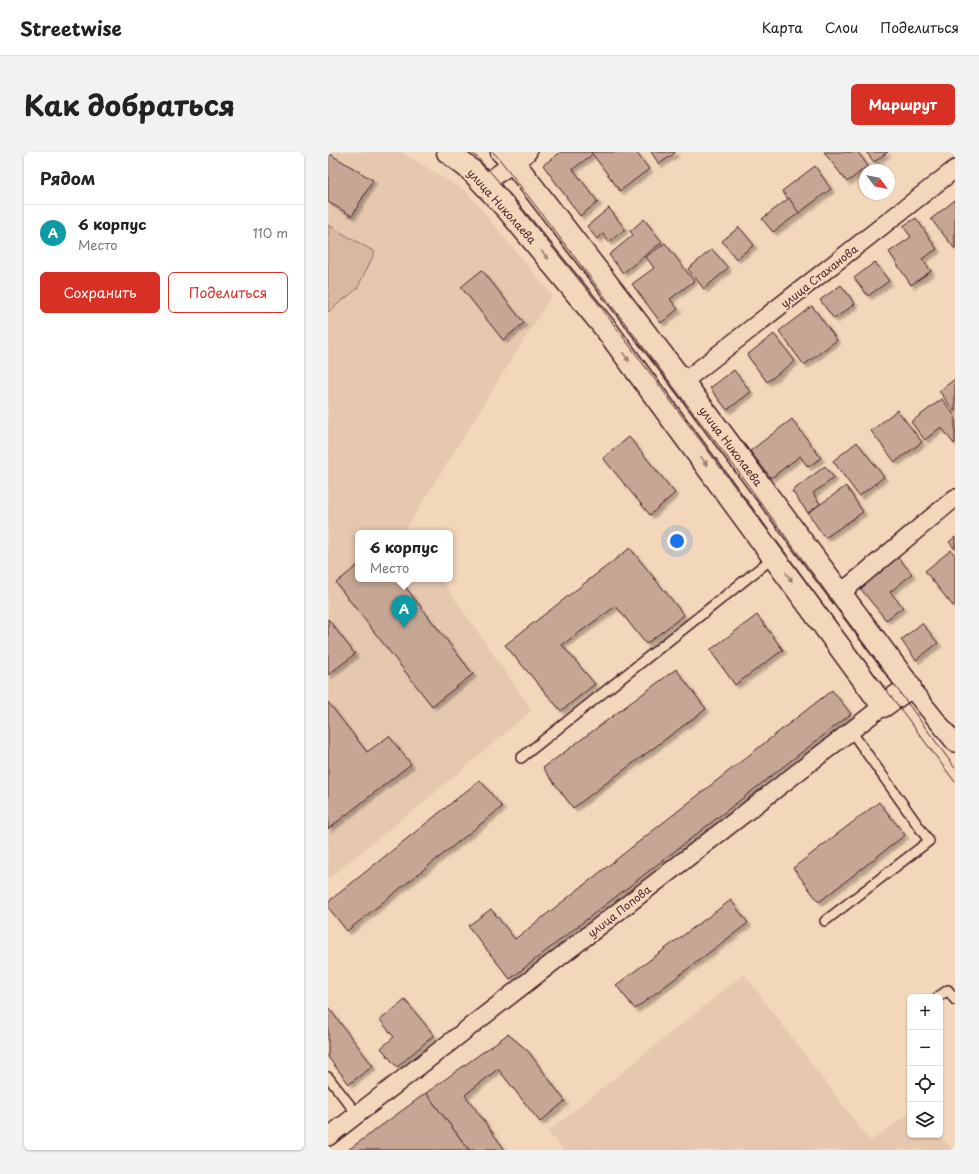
<!DOCTYPE html>
<html lang="ru">
<meta charset="utf-8">
<style>
:root{--surface:#fff;--page:#f2f2f2;--text:#222;--muted:#767676;--line:#e0e0e0;--accent:#d93025}
body{margin:0;font-family:"Playpen Sans",sans-serif;background:var(--page);color:var(--text)}
.controls{position:absolute;right:12px;bottom:12px;display:grid;overflow:hidden;border-radius:6px;box-shadow:0 1px 3px #0004}
.controls button{width:36px;height:36px;display:grid;place-items:center;padding:0;border:0;border-bottom:1px solid var(--line);background:var(--surface);color:var(--text);font:20px sans-serif}
.compass{position:absolute;left:531px;top:12px;width:36px;height:36px;border-radius:50%;background:var(--surface);box-shadow:0 1px 3px #0004;rotate:122deg}
.you{position:absolute;left:349px;top:389px;width:14px;height:14px;margin:-10px;border:3px solid #fff;border-radius:50%;background:#1a73e8;box-shadow:0 0 0 6px #1a73e833}
.badge{display:grid;place-items:center;width:26px;height:26px;border-radius:50%;background:var(--accent);color:#fff;font-size:13px;font-weight:700}
.pin{position:absolute;translate:-50% -33px;filter:drop-shadow(0 1px 2px #0008)}
.pin::after{content:'';position:absolute;top:21px;width:14px;height:12px;background:inherit;clip-path:polygon(0 0,100% 0,50% 100%)}
.popup{position:absolute;left:27px;top:378px;width:98px;height:52px;box-sizing:border-box;display:grid;place-content:center;border-radius:6px;background:var(--surface);filter:drop-shadow(0 1px 3px #0005);font-size:13px;white-space:nowrap;color:var(--muted)}
.popup b{font-size:15px;color:var(--text)}
.popup::after{content:'';position:absolute;left:50%;top:100%;margin-left:-8px;border:8px solid transparent;border-top-color:var(--surface)}
.list{margin:0;padding:0;list-style:none}
h2{display:flex;justify-content:space-between;align-items:center;height:52px;margin:0;padding:0 16px;font-size:17px}
h2 small{font-size:13px;font-weight:400;color:var(--muted)}
.list li{display:grid;grid-template-columns:26px 1fr auto;gap:12px;align-items:center;box-sizing:border-box;height:56px;padding:0 16px;border-top:1px solid var(--line)}
.list b{display:block;font-size:15px;white-space:nowrap}
.list p{margin:0;font-size:13px;white-space:nowrap;color:var(--muted)}
.list em{font-size:13px;font-style:normal;color:var(--muted)}
.actions{display:flex;gap:8px;padding:12px 16px}
.actions a{flex:1;padding:9px 0;border:1px solid var(--accent);border-radius:6px;text-align:center;font-size:14px;color:var(--accent)}
.actions .main{background:var(--accent);color:#fff}
.icon{flex:none;width:22px;height:22px;fill:none;stroke:currentColor;stroke-width:2;stroke-linecap:round;stroke-linejoin:round}
.map{position:relative;flex:none;width:627px;height:998px;overflow:hidden;border-radius:6px}
header{display:flex;align-items:center;gap:24px;box-sizing:border-box;height:56px;padding:0 20px;background:var(--surface);border-bottom:1px solid var(--line)}
header strong{font-size:19px}
nav{display:flex;gap:22px;margin-inline-start:auto;font-size:14px}
.intro{display:flex;align-items:center;justify-content:space-between;box-sizing:border-box;height:96px;padding:0 24px}
h1{margin:0;font-size:28px}
.button{padding:10px 18px;border-radius:6px;background:var(--accent);color:#fff;font-size:14px;font-weight:700}
main{display:flex;gap:24px;padding:0 24px}
aside{flex:1;background:var(--surface);border-radius:6px;box-shadow:0 1px 3px #0004}
.map>svg:first-child{display:block}
.built{fill:#e6c8af}
.green{fill:#d7b9a2;stroke:#906c66}
.building{fill:#c6a694;stroke:#4a1f2b;filter:url(#shadow)}
.lines{fill:none;stroke-linecap:round;stroke-linejoin:round}
.lane-casing{stroke:#4a1f2b;stroke-width:12}
.street-casing{stroke:#4a1f2b;stroke-width:20}
.secondary-casing{stroke:#4a1f2b;stroke-width:25}
.lane{stroke:#f3d7ba;stroke-width:9}
.street{stroke:#f3d7ba;stroke-width:17}
.secondary{stroke:#f3d7ba;stroke-width:22}
.tram{stroke:#4a1f2b;stroke-width:1}
.oneway{fill:#9e7b72}
.labels{text-anchor:middle;dominant-baseline:central;stroke-width:4;stroke-linejoin:round;paint-order:stroke}
.street-label{font-size:11px;fill:#4a1f2b;stroke:#f3d7ba}
</style>
<header>
<strong>Streetwise</strong>
<nav><a>Карта</a><a>Слои</a><a>Поделиться</a></nav>
</header>
<div class="intro"><h1>Как добраться</h1><a class="button">Маршрут</a></div>
<main>
<aside>
<h2>Рядом<small></small></h2>
<ul class="list">
<li><span class="badge" style="background:#0f9aa8">A</span><div><b>6 корпус</b><p>Место</p></div><em>110 m</em></li>
</ul>
<div class="actions"><a class="main">Сохранить</a><a>Поделиться</a></div>
</aside>
<div class="map">
<svg width="627" height="998" viewBox="0 0 627 998">
<defs>
<filter id="shadow"><feDropShadow dx="3.5" dy="3.5" stdDeviation="1" flood-color="#0004"/></filter>
</defs>
<rect width="100%" height="100%" fill="#f3d7ba"/>
<filter id="ink" filterUnits="userSpaceOnUse"><feTurbulence type="fractalNoise" baseFrequency=".025" numOctaves="2"/><feDisplacementMap in="SourceGraphic" scale="8" xChannelSelector="R" yChannelSelector="G"/><feConvolveMatrix kernelMatrix="1 2 1 2 8 2 1 2 1" color-interpolation-filters="sRGB"/></filter>
<g filter="url(#ink)">
<g class="built">
<polygon points="0,0 73,0 139,40 224,143 78,377 80,381 30,381 30,427 113,427 204,558 103,644 0,727"/>
<polygon points="416,822 542,989 582,961 582,983 612,983 624,998 235,998 220,980"/>
</g>
<polygon class="green" points="0,73 47,100 29,137 0,160"/>
<g class="building">
<polygon points="233,0 264,0 265,2 245,17 270,50 252,64 215,13"/>
<polygon points="263,0 308,0 321,17 292,39"/>
<polygon points="323,0 347,0 347,1 331,12"/>
<polygon points="496,0 530,0 540,14 519,30"/>
<polygon points="538,0 560,0 546,10"/>
<polygon points="0,1 45,28 24,64 0,50"/>
<polygon points="487,14 503,37 471,61 454,39"/>
<polygon points="461,46 471,61 445,80 434,67"/>
<polygon points="627,48 627,97 603,67"/>
<polygon points="281,56 297,77 281,90 275,82 269,87 259,74"/>
<polygon points="588,66 609,97 594,107 603,119 583,133 561,100 583,85 575,74"/>
<polygon points="316,67 334,90 295,121 281,103 305,83 302,79"/>
<polygon points="411,75 426,93 408,107 394,89"/>
<polygon points="337,91 366,129 342,147 350,157 333,171 304,132 326,116 318,105"/>
<polygon points="384,97 400,116 376,137 360,117"/>
<polygon points="547,110 561,129 540,144 526,126"/>
<polygon points="154,118 196,171 175,188 133,135"/>
<polygon points="513,133 527,152 506,167 492,148"/>
<polygon points="484,154 509,188 476,213 451,179"/>
<polygon points="446,182 467,209 439,230 419,203"/>
<polygon points="406,218 423,240 399,258 382,236"/>
<polygon points="627,227 627,260 611,239"/>
<polygon points="614,247 627,264 627,291 626,292 613,275 597,288 583,270"/>
<polygon points="569,258 594,290 567,310 543,279"/>
<polygon points="464,267 493,306 480,315 472,304 443,326 422,299"/>
<polygon points="301,285 347,341 322,363 275,306"/>
<polygon points="529,290 556,325 531,344 505,309"/>
<polygon points="497,314 506,326 485,341 492,352 480,361 464,339"/>
<polygon points="518,334 535,360 497,386 480,361"/>
<polygon points="627,385 627,397 621,390"/>
<polygon points="302,396 356,463 318,492 288,454 234,493 267,532 233,559 177,493"/>
<polygon points="623,398 627,403 627,452 625,454 597,419"/>
<polygon points="570,405 584,422 562,440 575,455 558,468 532,436"/>
<polygon points="30,413 30,427 71,427 145,522 104,554 8,431"/>
<polygon points="429,463 455,498 407,533 382,498"/>
<polygon points="0,467 27,502 0,523"/>
<polygon points="594,471 610,491 588,508 573,488"/>
<polygon points="348,517 378,557 245,656 215,616"/>
<polygon points="504,538 523,562 182,827 140,774 163,757 187,787"/>
<polygon points="0,550 39,600 61,584 83,612 0,677"/>
<polygon points="152,628 174,655 19,779 0,755 0,750"/>
<polygon points="551,650 577,683 491,750 465,716"/>
<polygon points="403,748 420,771 307,857 288,833"/>
<polygon points="77,848 106,883 69,915 53,896 66,885 52,868"/>
<polygon points="0,855 45,914 21,932 0,905"/>
<polygon points="180,882 200,899 237,949 212,970 170,917 137,943 177,998 141,998 98,941"/>
<polygon points="98,941 141,998 20,998"/>
</g>
<g class="lines">
<defs>
<g id="lane">
<polyline points="193,606 446,405"/>
<polyline points="497,769 601,689 523,579"/>
<polyline points="610,845 620,838 627,848"/>
<polyline points="0,925 29,962"/>
</g>
<g id="street">
<polyline points="155,32 186,11 200,0"/>
<polyline points="355,230 627,17"/>
<polyline points="508,436 520,435 627,346"/>
<polyline points="582,535 627,591"/>
<polyline points="0,985 555,554"/>
</g>
<polyline id="secondary" points="120,0 144,19 181,59 278,177 555,554 582,535 355,230 186,11 174,0"/>
</defs>
<use href="#lane" class="lane-casing"/>
<use href="#street" class="street-casing"/>
<use href="#secondary" class="secondary-casing"/>
<use href="#lane" class="lane"/>
<use href="#street" class="street"/>
<use href="#secondary" class="secondary"/>
<g class="tram">
<polyline points="143,0 148,4 166,24 269,150 627,630"/>
<polyline points="165,0 173,9 197,40 409,318 627,616"/>
</g>
</g>
<defs><path id="oneway-solid" d="M-6-.8H1V-3.2L6.5 0L1 3.2V.8H-6Z"/></defs>
<g class="oneway">
<use href="#oneway-solid" transform="translate(217 103) rotate(50)"/>
<use href="#oneway-solid" transform="translate(298 205) rotate(54)"/>
<use href="#oneway-solid" transform="translate(376 309) rotate(54)"/>
<use href="#oneway-solid" transform="translate(461 425) rotate(54)"/>
</g>
</g>
<g class="labels">
<g class="street-label">
<text transform="translate(174 54) rotate(48)">улица Николаева</text>
<text transform="translate(491 124) rotate(-38)">улица Стаханова</text>
<text transform="translate(403 294) rotate(53)">улица Николаева</text>
<text transform="translate(291 759) rotate(-38)">улица Попова</text>
</g>
</g>
</svg>
<div class="controls">
<button>+</button>
<button>−</button>
<button><svg class="icon" aria-label="locate" viewBox="0 0 24 24"><circle cx="12" cy="12" r="6"/><path d="M12 2v4M12 18v4M2 12h4M18 12h4"/></svg></button>
<button><svg class="icon" aria-label="layers" viewBox="0 0 24 24"><path d="M12 4l9 5-9 5-9-5zM3 14l9 5 9-5"/></svg></button>
</div>
<svg class="compass" viewBox="-18 -18 36 36"><path d="M0-13l5 13h-10z" fill="#e53935"/><path d="M0 13l5-13h-10z" fill="#767676"/></svg>
<div class="you"></div>
<div class="pin badge" style="left:76px;top:476px;background:#0f9aa8">A</div>
<div class="popup"><b>6 корпус</b>Место</div>
</div>
</main>
